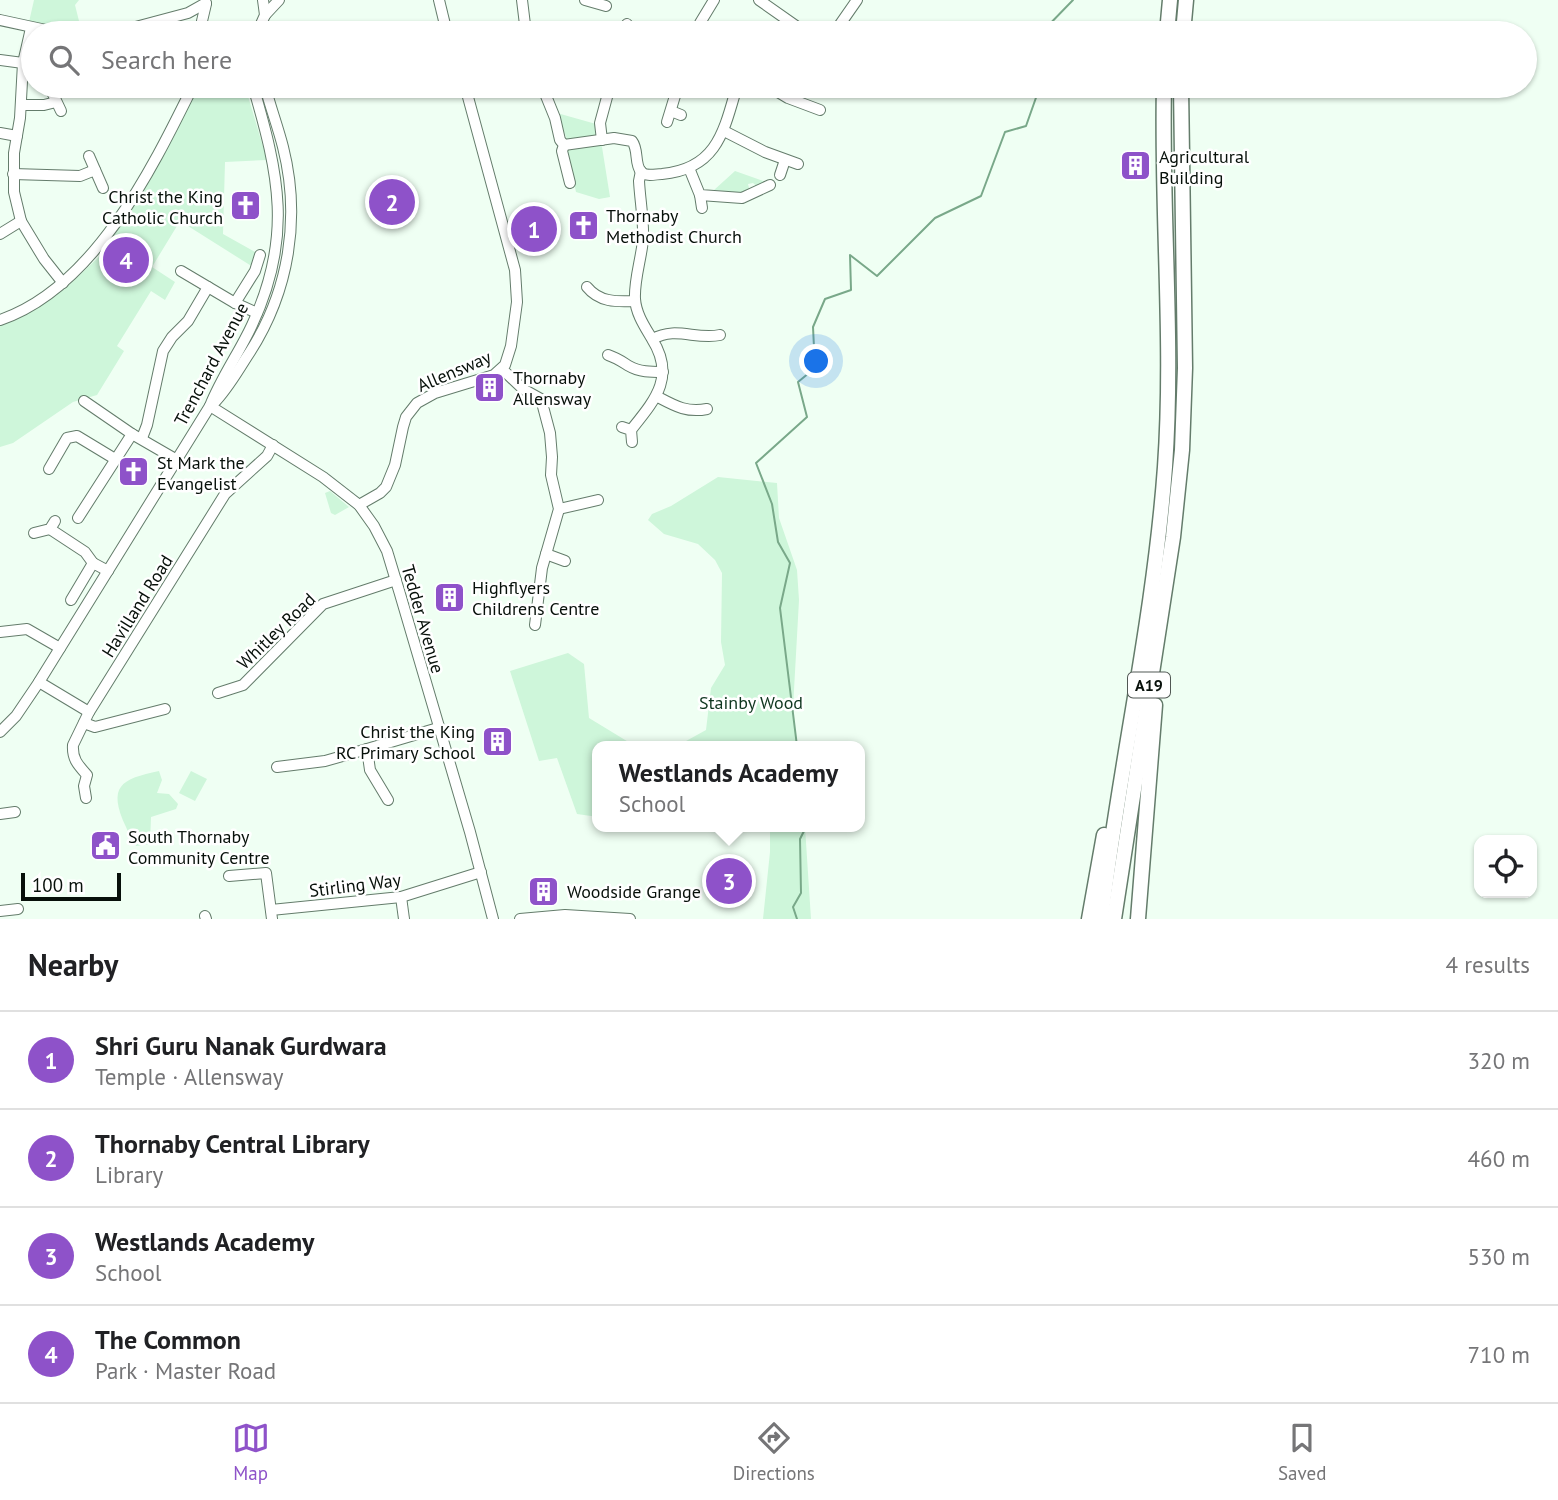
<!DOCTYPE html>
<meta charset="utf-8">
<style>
:root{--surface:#fff;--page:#f6f6f6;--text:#202124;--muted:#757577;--line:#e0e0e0;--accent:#8e52c9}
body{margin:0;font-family:"PT Sans",sans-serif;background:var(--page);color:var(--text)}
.controls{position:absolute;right:21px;bottom:21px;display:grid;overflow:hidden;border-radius:14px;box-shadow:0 2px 5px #0004}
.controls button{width:63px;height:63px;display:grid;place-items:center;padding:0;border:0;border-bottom:2px solid var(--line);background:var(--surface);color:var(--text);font:35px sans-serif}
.scale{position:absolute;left:21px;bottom:18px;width:100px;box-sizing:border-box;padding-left:7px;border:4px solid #07100a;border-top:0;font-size:19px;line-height:24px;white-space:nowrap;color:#07100a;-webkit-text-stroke:5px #fff;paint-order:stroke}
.you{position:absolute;left:817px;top:362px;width:24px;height:24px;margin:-18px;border:5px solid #fff;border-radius:50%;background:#1a73e8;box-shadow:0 0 0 10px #1a73e833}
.badge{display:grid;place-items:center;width:46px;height:46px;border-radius:50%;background:var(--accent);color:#fff;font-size:23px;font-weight:700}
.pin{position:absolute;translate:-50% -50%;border:4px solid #fff;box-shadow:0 2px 7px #0006}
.popup{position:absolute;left:592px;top:741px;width:273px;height:91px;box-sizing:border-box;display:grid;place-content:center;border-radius:14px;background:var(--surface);filter:drop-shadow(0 2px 5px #0005);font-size:23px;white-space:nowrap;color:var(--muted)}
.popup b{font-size:26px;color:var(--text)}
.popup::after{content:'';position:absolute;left:50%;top:100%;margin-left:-14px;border:14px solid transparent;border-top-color:var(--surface)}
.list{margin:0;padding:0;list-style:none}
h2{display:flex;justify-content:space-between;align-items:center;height:91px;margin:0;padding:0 28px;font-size:30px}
h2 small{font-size:23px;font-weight:400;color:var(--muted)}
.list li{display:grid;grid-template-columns:46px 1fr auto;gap:21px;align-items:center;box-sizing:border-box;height:98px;padding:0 28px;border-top:2px solid var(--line)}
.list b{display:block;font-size:26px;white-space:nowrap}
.list p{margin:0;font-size:23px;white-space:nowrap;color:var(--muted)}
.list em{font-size:23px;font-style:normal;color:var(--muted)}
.icon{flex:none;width:38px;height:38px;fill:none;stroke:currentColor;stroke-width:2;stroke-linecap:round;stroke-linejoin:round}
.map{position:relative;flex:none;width:1558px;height:919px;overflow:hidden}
.search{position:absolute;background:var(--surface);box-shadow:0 2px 5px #0004;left:21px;right:21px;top:21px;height:77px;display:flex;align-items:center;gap:18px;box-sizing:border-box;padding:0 24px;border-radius:38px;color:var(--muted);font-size:26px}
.sheet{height:483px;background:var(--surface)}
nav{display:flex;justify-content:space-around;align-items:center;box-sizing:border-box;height:98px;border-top:2px solid var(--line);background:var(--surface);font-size:19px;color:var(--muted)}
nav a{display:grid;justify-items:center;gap:4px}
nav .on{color:var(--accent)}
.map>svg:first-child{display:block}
.green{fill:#cef6da}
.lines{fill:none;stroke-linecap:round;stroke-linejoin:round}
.stream{stroke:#79a889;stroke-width:2}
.minor-casing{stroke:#647c6b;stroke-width:12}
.highway-casing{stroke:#647c6b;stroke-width:17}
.minor{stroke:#fff;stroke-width:10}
.highway{stroke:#fff;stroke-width:14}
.labels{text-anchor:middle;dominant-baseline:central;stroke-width:5;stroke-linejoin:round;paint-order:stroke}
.shield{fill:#fff;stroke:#515854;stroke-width:2}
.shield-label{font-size:16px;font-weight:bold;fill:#07100a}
.poi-label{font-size:18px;fill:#07100a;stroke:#fff;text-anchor:start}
.street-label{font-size:18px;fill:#07100a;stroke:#fff}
.park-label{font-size:18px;fill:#0f361f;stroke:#fff}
</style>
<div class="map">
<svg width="1558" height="919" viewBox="0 0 1558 919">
<rect width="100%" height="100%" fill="#effff3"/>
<g class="green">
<polygon points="34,0 79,0 75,5 81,29 29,22"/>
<polygon points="199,86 245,86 267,160 225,162 223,234 257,253 253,267 180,221 152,267 175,282 165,300 151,291 117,346 124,351 97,395 73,402 13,443 0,447 0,323 20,317 65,289 105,251"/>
<polygon points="557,113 596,124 595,136 602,147 610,197 599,199 576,192 568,156 568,142"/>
<polygon points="735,171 766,182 758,187 753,183 748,184 750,192 746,194 714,190"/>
<polygon points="718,477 777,483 779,518 797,570 799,600 793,708 797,746 677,746 706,730 711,688 725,665 721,642 722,573 715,560 698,544 664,534 648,520 652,514 671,506"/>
<polygon points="330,491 349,507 335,515 331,513 325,493"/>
<polygon points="568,653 584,664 589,718 635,746 598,746 598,817 577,814 557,758 539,761 510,671"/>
<path d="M159 771 162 780 157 793 169 794 178 804 176 809 151 817 150 844 136 846C133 835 129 835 126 827 107 786 121 779 159 771Z"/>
<polygon points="191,771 207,779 195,801 179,793"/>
<polygon points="770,827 805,827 811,919 763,919 770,852"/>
</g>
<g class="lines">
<g class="stream">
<polyline points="1041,33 1073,0"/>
<polyline points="797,746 780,608 790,563 778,542 772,504 756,463 807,417 798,382 815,368 813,327 825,299 851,290 850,255 877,276 935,218 981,196 1005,132 1026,126 1038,92 1036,86"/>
<polyline points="797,919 793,907 801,893 800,839 806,827"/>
</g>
<defs>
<g id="minor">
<polyline points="439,0 447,33"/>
<polyline points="522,0 526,33"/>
<polyline points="585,0 606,6"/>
<polyline points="759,0 806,33"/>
<polyline points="265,15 279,0"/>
<polyline points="0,20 60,33"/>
<polyline points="31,28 23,63 20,118 14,153 14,192 21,221 44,259 63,283"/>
<polyline points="113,33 188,13 206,3"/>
<polyline points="159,33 173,30 195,33"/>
<polyline points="206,33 202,21 206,4"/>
<polyline points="257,33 265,15 263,0"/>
<polyline points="625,33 627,24"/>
<polyline points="700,33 700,23 714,0"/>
<polyline points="834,33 857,0"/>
<polyline points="0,60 23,63"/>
<polyline points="542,86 555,118 560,140 564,145 562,151 570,183"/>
<polyline points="768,86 788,98 820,110"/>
<polyline points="52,92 61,111"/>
<polyline points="21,105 44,105 56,102"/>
<polyline points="671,111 681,115"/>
<polyline points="667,122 678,86"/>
<polyline points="724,131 765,152 798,164"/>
<polyline points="0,133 17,136"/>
<polyline points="602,140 600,123 610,86"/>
<path d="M564 145 614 138 632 141C639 150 634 163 641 172 646 177 656 174 662 174 717 169 724 131 737 86"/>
<polyline points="89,156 103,188"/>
<polyline points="689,168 700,195 742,198 770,185"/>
<polyline points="13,174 80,176 95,170"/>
<polyline points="780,175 785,160"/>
<polyline points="700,195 702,208"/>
<polyline points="0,234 21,221"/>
<polyline points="181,271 235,303 257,313"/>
<path d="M587 287C599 302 616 302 635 301"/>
<polyline points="235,303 255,271 260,255"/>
<path d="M0 320C94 288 152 169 193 86"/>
<path d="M653 339C675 326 696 340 720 335"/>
<path d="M608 355C617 358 621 361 629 366 639 372 651 372 663 372"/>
<polyline points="502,369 523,389 541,399 550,433 552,457 551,475 559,509 542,568 535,625"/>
<path d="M658 397C675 406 687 413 707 409"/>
<polyline points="84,401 132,434 177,460"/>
<path d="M213 404C228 389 238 370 250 352 289 291 301 218 283 147 278 127 270 106 265 86"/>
<polyline points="210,406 323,477 359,505 374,526 387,551 400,594 470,832 493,919"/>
<polyline points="622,427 631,430 632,442"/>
<path d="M631 430C655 400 676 377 652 339 645 327 636 314 635 299 634 280 641 260 643 240 644 221 640 200 639 181L641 171"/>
<polyline points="142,438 147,425 163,351 172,337 188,321 208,287"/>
<polyline points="49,469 67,438 77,436 115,459"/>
<polyline points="359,505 380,493 386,487 395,465 403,427 406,417 417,403 435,393 494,375 505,365 511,346 517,302 515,270 465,86"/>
<polyline points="559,509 598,500"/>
<polyline points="78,518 132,434"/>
<polyline points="50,529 85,552 93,563"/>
<polyline points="34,533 50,529 55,521"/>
<polyline points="546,554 565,561"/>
<polyline points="71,600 93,563 108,571"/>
<polyline points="0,632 27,629 60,648"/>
<polyline points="39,682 89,712"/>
<polyline points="218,693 243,685 323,604 396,580"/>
<polyline points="84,723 95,727 165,709"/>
<path d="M0 732 16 716 39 682 210 406C221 378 239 353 252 325 293 237 279 175 253 86"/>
<polyline points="277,767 325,761 367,749"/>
<path d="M86 798 84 786 87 775C78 765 72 759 73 745L89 712 225 494 267 456 273 445"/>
<polyline points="388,800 370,770 367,749 438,728"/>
<polyline points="0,814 15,812"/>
<polyline points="229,876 266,873 272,919"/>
<polyline points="401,897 404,919"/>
<polyline points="271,910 401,897 481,872"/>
<polyline points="0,911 18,909"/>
<polyline points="205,916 206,919"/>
<polyline points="520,919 565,915 630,919"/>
</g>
<g id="highway">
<polyline points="1167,33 1170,0"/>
<polyline points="1183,33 1186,0"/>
<polyline points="1089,919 1104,835"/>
<path d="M1101 919C1119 768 1154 619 1165 467 1174 340 1161 213 1164 86"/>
<polyline points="1114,919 1173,537 1182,450 1185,368 1181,86"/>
<polyline points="1138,919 1155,705"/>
</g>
</defs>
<use href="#minor" class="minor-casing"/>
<use href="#highway" class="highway-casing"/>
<use href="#minor" class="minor"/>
<use href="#highway" class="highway"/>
</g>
<defs>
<symbol id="building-square" viewBox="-11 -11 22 22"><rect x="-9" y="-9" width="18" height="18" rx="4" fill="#8e52c9" stroke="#fff"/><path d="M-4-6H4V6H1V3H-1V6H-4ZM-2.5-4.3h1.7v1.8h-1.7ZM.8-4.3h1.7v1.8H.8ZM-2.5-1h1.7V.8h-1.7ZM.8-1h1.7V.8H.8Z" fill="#fff"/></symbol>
<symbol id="church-square" viewBox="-11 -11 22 22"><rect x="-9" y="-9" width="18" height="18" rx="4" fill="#8e52c9" stroke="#fff"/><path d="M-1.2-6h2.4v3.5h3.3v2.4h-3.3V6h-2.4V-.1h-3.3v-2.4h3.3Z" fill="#fff"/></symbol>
<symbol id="civic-square" viewBox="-11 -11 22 22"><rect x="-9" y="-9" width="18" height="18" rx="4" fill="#8e52c9" stroke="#fff"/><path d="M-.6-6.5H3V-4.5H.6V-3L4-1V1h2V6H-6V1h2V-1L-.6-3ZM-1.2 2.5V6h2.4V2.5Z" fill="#fff"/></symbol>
</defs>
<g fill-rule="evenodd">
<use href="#building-square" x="1118" y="148" width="35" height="35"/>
<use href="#church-square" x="228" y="188" width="35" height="35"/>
<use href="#church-square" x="566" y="208" width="35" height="35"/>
<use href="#building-square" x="472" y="370" width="35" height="35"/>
<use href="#church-square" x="116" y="454" width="35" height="35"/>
<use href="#building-square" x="432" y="580" width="35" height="35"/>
<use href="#building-square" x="480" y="724" width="35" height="35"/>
<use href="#civic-square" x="88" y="828" width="35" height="35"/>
<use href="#building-square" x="526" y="874" width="35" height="35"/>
</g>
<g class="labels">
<rect class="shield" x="1128" y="672.5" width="42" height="25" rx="5"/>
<g class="shield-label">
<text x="1149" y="685">A19</text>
</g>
<g class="poi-label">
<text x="1159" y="156">Agricultural<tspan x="1159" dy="21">Building</tspan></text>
<text x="223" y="196" text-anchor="end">Christ the King<tspan x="223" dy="21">Catholic Church</tspan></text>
<text x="606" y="215">Thornaby<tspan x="606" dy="21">Methodist Church</tspan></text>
<text x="513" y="377">Thornaby<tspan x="513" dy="21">Allensway</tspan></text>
<text x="157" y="462">St Mark the<tspan x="157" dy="21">Evangelist</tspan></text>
<text x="472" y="587">Highflyers<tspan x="472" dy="21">Childrens Centre</tspan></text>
<text x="475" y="731" text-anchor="end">Christ the King<tspan x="475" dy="21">RC Primary School</tspan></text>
<text x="128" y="836">South Thornaby<tspan x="128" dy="21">Community Centre</tspan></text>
<text x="567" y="891">Woodside Grange</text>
</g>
<g class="street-label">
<text transform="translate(211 364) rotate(-62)">Trenchard Avenue</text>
<text transform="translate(454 371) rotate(-23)">Allensway</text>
<text transform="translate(137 606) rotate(-58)">Havilland Road</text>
<text transform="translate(423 619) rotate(74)">Tedder Avenue</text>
<text transform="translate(276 631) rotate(-44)">Whitley Road</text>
<text transform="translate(355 885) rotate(-7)">Stirling Way</text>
</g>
<g class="park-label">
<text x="751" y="702">Stainby Wood</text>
</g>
</g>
</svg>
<div class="controls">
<button><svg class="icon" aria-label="locate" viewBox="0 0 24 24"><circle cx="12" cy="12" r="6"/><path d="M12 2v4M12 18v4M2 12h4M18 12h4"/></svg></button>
</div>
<div class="scale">100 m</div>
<div class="you"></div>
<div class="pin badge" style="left:534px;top:229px">1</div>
<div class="pin badge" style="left:392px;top:202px">2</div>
<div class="pin badge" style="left:729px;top:881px">3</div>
<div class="popup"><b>Westlands Academy</b>School</div>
<div class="pin badge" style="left:126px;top:260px">4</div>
<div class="search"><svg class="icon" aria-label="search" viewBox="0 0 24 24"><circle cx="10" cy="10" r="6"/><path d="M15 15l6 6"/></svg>Search here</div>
</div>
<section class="sheet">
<h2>Nearby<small>4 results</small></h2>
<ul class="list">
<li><span class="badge">1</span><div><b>Shri Guru Nanak Gurdwara</b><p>Temple · Allensway</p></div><em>320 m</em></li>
<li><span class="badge">2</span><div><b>Thornaby Central Library</b><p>Library</p></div><em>460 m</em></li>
<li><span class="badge">3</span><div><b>Westlands Academy</b><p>School</p></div><em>530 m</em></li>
<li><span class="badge">4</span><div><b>The Common</b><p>Park · Master Road</p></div><em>710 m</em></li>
</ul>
</section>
<nav>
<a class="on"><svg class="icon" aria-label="map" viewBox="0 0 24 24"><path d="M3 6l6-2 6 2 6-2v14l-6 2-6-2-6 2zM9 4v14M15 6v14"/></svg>Map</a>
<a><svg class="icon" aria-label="directions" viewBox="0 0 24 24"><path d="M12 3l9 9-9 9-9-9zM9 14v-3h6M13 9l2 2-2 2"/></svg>Directions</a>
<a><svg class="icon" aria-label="saved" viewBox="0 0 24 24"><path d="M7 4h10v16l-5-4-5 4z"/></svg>Saved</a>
</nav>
